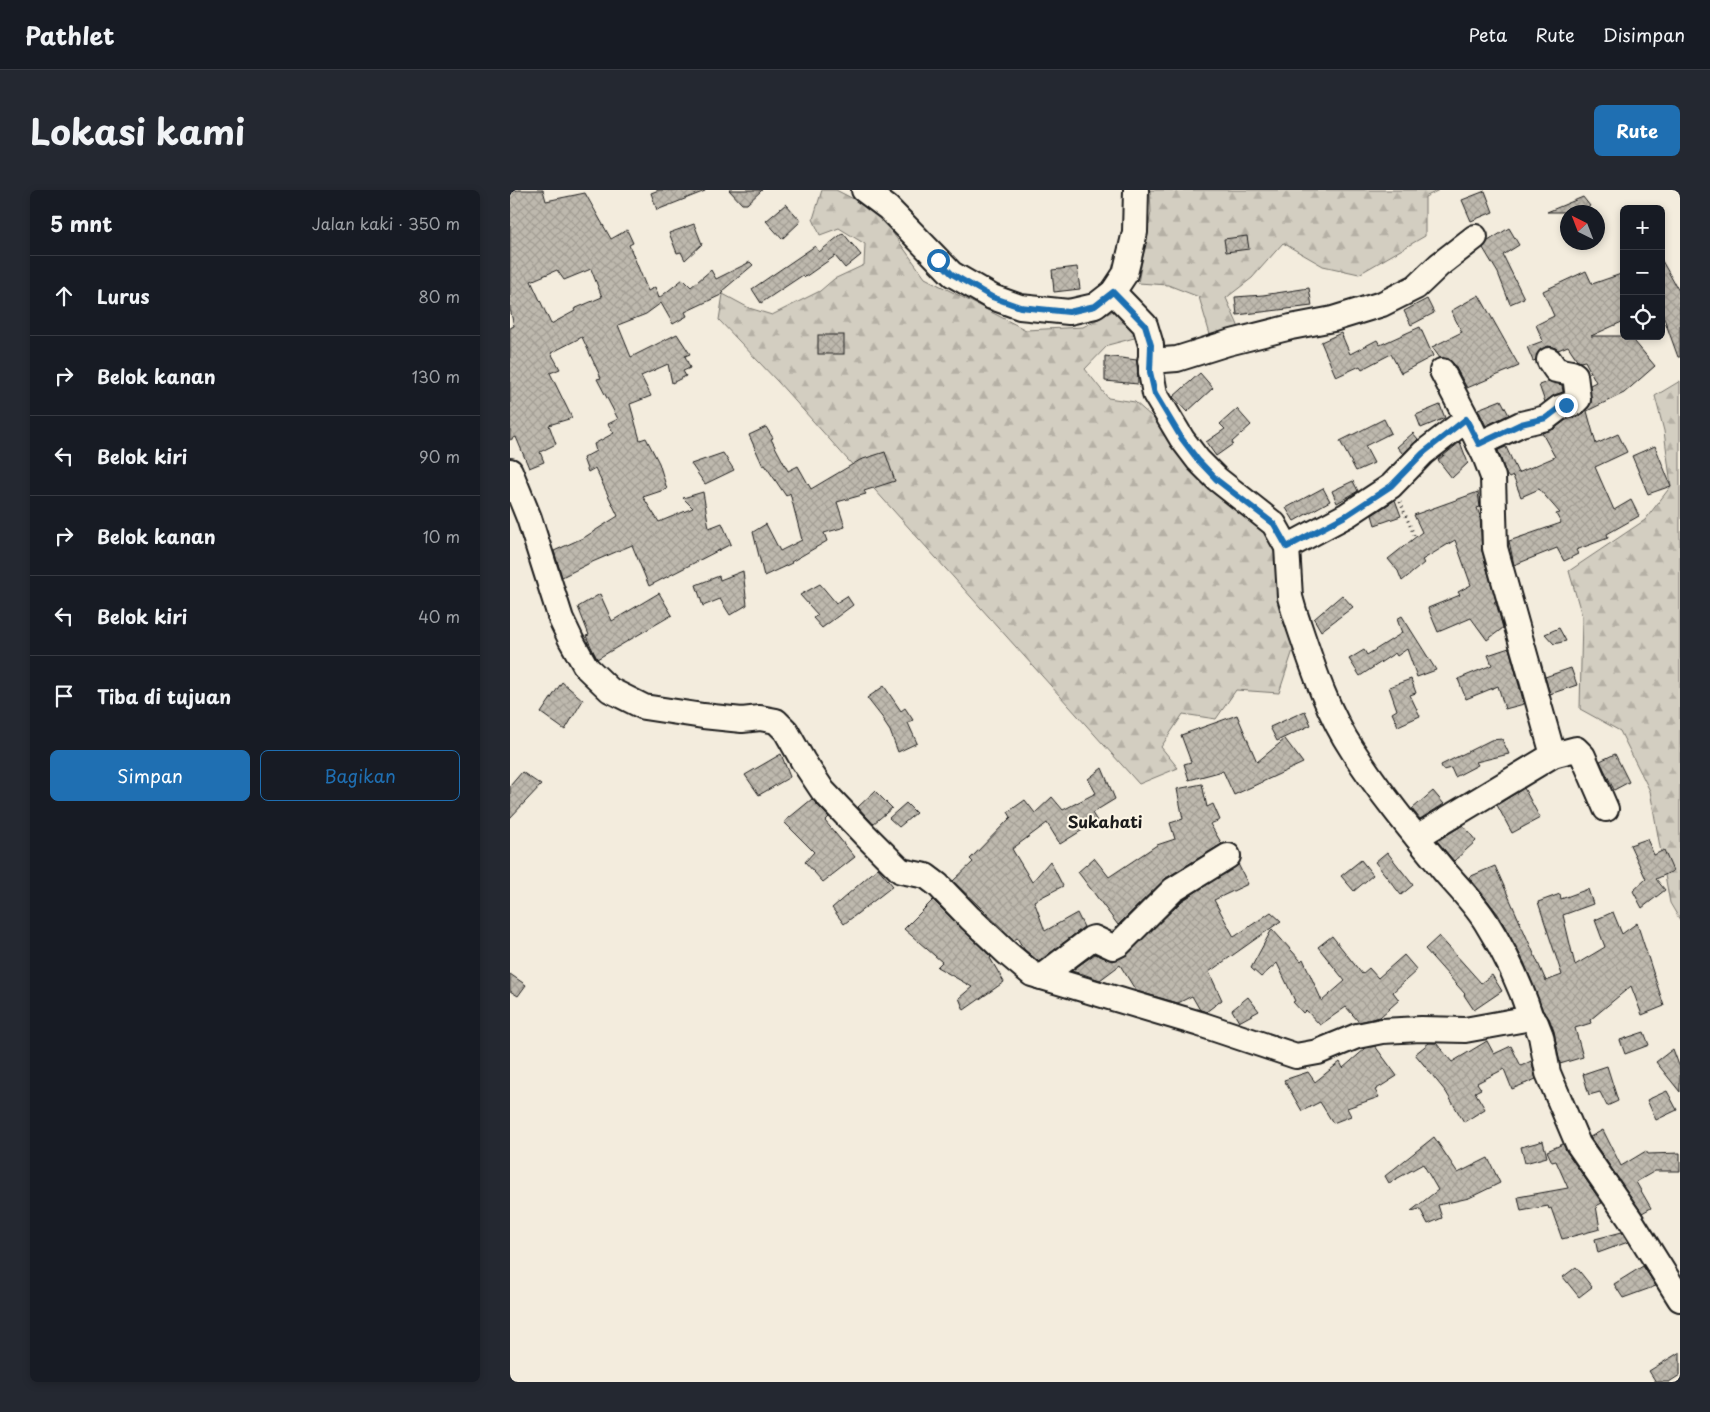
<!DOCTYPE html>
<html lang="id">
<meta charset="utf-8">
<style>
:root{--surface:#171b24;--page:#242831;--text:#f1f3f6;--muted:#9ea1a6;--line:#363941;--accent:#1f6fb2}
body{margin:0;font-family:"Playpen Sans",sans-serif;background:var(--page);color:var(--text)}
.controls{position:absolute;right:15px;top:15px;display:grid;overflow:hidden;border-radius:8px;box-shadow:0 2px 8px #0003}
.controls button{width:45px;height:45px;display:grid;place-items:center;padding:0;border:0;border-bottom:1px solid var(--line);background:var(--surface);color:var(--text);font:25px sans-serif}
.compass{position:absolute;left:1050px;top:15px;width:45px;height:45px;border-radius:50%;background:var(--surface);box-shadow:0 2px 8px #0003;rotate:318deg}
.stop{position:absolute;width:15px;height:15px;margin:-11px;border:4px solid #1f6fb2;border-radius:50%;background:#fff}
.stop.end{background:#1f6fb2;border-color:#fff;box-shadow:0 1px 5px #0008}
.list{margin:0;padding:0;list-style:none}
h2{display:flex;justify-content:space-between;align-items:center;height:65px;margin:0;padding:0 20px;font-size:21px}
h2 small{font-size:16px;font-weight:400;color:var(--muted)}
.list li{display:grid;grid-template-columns:32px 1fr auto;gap:15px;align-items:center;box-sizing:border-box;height:80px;padding:0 20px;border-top:1px solid var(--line)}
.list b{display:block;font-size:19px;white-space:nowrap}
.list em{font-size:16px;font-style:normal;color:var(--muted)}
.actions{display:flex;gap:10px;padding:15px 20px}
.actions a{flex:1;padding:11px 0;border:1px solid var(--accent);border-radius:8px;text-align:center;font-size:18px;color:var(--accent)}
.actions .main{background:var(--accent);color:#fff}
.icon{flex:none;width:28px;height:28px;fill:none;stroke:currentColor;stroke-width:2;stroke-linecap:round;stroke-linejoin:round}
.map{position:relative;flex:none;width:1170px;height:1192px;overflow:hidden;border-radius:8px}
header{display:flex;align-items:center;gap:30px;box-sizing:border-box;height:70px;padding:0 25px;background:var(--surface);border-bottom:1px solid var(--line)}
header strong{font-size:24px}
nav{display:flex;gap:28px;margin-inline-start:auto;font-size:18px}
.intro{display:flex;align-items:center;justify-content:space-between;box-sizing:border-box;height:120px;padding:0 30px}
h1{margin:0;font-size:35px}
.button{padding:12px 22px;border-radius:8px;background:var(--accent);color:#fff;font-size:18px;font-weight:700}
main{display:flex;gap:30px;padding:0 30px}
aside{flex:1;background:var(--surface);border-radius:8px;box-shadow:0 2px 8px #0003}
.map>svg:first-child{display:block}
.forest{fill:url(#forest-firs);stroke:#78756e}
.building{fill:url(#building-cross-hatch);stroke:#1c1c1c;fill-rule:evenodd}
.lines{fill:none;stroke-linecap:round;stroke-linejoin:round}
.minor-casing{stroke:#1c1c1c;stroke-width:28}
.path{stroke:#1c1c1c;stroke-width:3;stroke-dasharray:1 4;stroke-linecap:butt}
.minor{stroke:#fcf5e5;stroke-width:24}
.route{stroke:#1f6fb2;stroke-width:6}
.labels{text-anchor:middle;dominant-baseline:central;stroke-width:4;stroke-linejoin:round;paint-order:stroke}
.quarter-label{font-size:16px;font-weight:bold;fill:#1c1c1c;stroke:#fcf5e5}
</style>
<header>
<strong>Pathlet</strong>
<nav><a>Peta</a><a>Rute</a><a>Disimpan</a></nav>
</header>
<div class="intro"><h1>Lokasi kami</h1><a class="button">Rute</a></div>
<main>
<aside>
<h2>5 mnt<small>Jalan kaki · 350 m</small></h2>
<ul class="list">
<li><svg class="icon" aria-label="ahead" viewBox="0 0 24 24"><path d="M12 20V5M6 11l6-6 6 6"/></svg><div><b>Lurus</b></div><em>80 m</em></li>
<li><svg class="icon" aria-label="right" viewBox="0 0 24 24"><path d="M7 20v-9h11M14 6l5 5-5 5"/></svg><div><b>Belok kanan</b></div><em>130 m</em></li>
<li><svg class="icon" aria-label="left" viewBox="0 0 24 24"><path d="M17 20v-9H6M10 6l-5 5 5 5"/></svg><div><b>Belok kiri</b></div><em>90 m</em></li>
<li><svg class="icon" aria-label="right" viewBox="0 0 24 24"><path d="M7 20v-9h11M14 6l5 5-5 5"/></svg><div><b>Belok kanan</b></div><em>10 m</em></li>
<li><svg class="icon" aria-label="left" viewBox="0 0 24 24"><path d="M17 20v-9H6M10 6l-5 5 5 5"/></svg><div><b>Belok kiri</b></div><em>40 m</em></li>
<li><svg class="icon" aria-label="arrive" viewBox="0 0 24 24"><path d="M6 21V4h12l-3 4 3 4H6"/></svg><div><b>Tiba di tujuan</b></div></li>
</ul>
<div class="actions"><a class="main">Simpan</a><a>Bagikan</a></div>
</aside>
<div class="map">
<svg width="1170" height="1192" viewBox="0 0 1170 1192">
<defs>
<pattern id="forest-firs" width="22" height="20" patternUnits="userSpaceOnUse" patternTransform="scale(1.25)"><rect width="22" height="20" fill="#d3cec1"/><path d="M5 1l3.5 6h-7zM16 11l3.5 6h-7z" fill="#b5b0a5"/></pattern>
<pattern id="building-cross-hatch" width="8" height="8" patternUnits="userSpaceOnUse" patternTransform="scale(1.25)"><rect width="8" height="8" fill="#beb9ae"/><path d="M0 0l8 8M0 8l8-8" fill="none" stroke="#a39e95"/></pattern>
</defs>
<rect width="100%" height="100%" fill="#f3ecdd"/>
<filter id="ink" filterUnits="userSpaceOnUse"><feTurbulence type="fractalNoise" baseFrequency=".02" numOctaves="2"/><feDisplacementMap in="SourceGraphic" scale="10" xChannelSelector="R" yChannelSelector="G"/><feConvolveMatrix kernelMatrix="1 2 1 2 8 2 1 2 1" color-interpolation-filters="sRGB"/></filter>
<g filter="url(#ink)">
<g class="forest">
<polygon points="312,0 326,0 367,21 415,88 516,140 573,137 616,114 628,147 598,155 575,179 598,208 625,212 650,234 703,303 762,345 772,428 786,451 769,503 726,500 706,529 673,524 651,557 668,578 629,594 268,192 209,130 213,104 239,118 262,125 310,101 324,89 354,75 355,54 329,38 310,45 303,29"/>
<polygon points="640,0 929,0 915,7 915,46 849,84 813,76 773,53 742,88 716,108 730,140 701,148 689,107 658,95 628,93 641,22"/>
<polygon points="1170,191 1170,730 1160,713 1140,601 1110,541 1070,519 1072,426 1059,381 1135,330 1161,296 1154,241 1145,206"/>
</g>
<g class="building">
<path d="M8 0H33L36 11 75 3 101 49 117 40 123 53 119 55 138 101 145 97 149 108 173 89 181 97 201 80 206 89 240 72 243 75 212 101 213 104 175 122 177 126 163 134 151 113 136 124 108 135 121 167 167 144 180 164 175 166 180 178 173 181 176 186 162 193 158 174 131 186 141 206 120 214 130 250 136 248 149 273 157 299 133 307 149 332 183 318 173 308 193 302 199 338 212 333 221 354 139 396 122 355 80 373 52 387 44 361 75 347 108 326 85 278 78 282 73 268 86 261 84 254 104 243 98 234 108 229 87 189 91 188 72 147 41 163 50 179 40 183 62 228 39 235 46 254 30 262 34 272 19 278 6 247 0 250V138L4 136 0 119V3ZM81 79 92 107 64 119 65 121 41 134 21 91 47 80 54 90Z"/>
<polygon points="149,0 195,0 195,1 147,20 141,3"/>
<polygon points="219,0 252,0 237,14 232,14"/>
<polygon points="975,1 983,22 961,31 952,10"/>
<polygon points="1073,7 1080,16 1072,22 1037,22"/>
<polygon points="276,14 291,31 272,49 256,31"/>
<polygon points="184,34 192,54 175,70 171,62 167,63 159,43"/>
<polygon points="999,38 1009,55 993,65 1014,108 1000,114 988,83 973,58 978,51"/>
<polygon points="333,43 351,65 335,78 325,66 295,87 293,85 251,113 242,99 305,56 309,62"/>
<polygon points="737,46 739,59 716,62 714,49"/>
<polygon points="1151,69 1170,103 1170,167 1168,167 1151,120"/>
<polygon points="567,77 570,99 544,102 542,80"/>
<polygon points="1076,81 1082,94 1114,83 1114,131 1081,146 1120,146 1145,176 1114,203 1077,221 1086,254 1108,244 1117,262 1085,277 1104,320 1121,310 1129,326 1097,344 1098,348 1066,360 1068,364 1054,371 1047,358 1004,375 999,351 1051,333 1046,324 1050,323 1029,299 1011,307 1003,286 999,288 996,284 988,260 996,257 1008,283 1045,267 1032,243 1044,239 1056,230 1069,226 1074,223 1081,214 1080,195 1086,192 1075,171 1070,172 1068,171 1058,156 1048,160 1044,157 1038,156 1032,159 1027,164 1026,170 1023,171 1017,157 1033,151 1026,135 1044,126 1033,101"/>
<polygon points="799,98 802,116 727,125 725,107 753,105"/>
<polygon points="969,105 1009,176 957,198 944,174 939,169 930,168 922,157 952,142 941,121"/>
<polygon points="917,109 924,123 901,135 894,121"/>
<polygon points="910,137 923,166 891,183 881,164 852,179 850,176 826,187 811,152 831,143 840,164 867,150 870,155"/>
<rect x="308" y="145" width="26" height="19"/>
<polygon points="595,166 627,170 628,194 595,191"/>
<polygon points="690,183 703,198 677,222 663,207"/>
<polygon points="1040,191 1052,195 1053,202 1044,205 1035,212 1029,195"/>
<polygon points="991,210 999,225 976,236 968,219"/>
<polygon points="930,215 935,228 911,238 906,225"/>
<polygon points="727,219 741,235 722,252 723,254 706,266 696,252 715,239 710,234"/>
<polygon points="874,229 881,243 855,256 864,273 846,281 830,251"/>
<polygon points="256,237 263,248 261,249 278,281 288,276 301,299 350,270 375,262 385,291 354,301 356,304 327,312 335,337 314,343 317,351 281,372 282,373 254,386 243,342 256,334 270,361 292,350 280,303 276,306 255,275 253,276 239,245"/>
<polygon points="903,243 908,249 893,264 887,257"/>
<polygon points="950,252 958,273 942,288 928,270"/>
<polygon points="1145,256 1161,296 1138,304 1122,266"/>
<polygon points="213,263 224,280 195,294 181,274"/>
<polygon points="843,291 848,301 827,313 822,301"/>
<polygon points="813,298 820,311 784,331 776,318"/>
<polygon points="968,302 970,317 967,318 970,326 972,361 986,411 984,412 987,416 993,438 977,450 961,428 928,442 918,418 950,405 948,402 961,395 945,350 912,370 914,373 892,391 888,381 878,369 912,342 904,325"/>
<polygon points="885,310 891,326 865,335 862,325"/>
<polygon points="233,381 237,415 220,425 210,409 193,416 186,395 209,386 210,390"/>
<polygon points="310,394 326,413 337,406 343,415 312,438 303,428 308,425 290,405"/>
<polygon points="149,403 162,425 87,469 76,446 79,445 68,417 90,404 102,431"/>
<polygon points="832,405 843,417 811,441 804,429"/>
<polygon points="892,426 926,480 907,487 897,459 887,466 885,463 850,486 839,469 854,460 857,465 892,443 887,429"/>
<polygon points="1049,438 1056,451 1044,454 1035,444"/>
<polygon points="999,458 1014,514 995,519 988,496 956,509 948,489 982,475 978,465"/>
<polygon points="1061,478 1067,495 1040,504 1035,487"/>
<polygon points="901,489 906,503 900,505 910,526 888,536 882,523 887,520 879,497"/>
<polygon points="52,492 73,510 55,540 31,523"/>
<polygon points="374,496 391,521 395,518 403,530 398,533 407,553 388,562 380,541 374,532 375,531 357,508"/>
<polygon points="795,521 801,535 767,551 760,537"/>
<polygon points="727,525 747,572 775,549 793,573 724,605 713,581 679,590 674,574 681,572 671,545"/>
<polygon points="992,549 999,564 966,572 968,575 945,587 941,578 933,580 931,575 981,550"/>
<polygon points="271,564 280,587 249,605 235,585"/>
<polygon points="1105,564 1119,592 1104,600 1090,571"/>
<polygon points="592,578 605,609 582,623 587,631 550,654 537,633 502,659 522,692 540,671 553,696 524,711 535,741 567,723 574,737 529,772 514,759 507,748 504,750 443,691 463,672 460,669 501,627 498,622 515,610 525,623 542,607 553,620 586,603 578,589"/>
<polygon points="12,582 31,595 0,628 0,596"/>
<polygon points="692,594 697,617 703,614 710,630 700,634 712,654 656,688 608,735 568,682 584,668 599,687 647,655 665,649 660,633 673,629 667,599"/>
<polygon points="1014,598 1030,628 1002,643 987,615"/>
<polygon points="365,601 382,618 363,634 348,617"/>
<polygon points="923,601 934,614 910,629 902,619"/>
<polygon points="302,609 319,627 315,631 345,667 313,692 295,672 304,662 274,632"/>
<polygon points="396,613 406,623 389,637 379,628"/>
<polygon points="953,635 966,651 944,671 927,651"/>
<polygon points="1137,649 1144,665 1154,660 1163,681 1146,689 1155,700 1132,718 1123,701 1136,689 1120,655"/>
<polygon points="877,662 903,695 891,705 865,672"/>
<polygon points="851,670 863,685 844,701 831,686"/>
<polygon points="728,674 738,694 704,710 724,747 761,722 771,731 699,782 712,810 696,822 690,820 682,806 668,813 626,801 610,775 590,790 573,784 561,781 585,764 603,771 615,766 672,711"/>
<polygon points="985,676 1036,791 1052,785 1028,712 1050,704 1051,709 1078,699 1083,714 1053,725 1065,775 1095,757 1085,730 1103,722 1112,744 1127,733 1154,816 1132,825 1121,796 1080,830 1081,833 1065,838 1073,867 1050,874 1044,841 1039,828 1033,821 1014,772 988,724 959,687"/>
<polygon points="368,678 383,696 334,734 322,718"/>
<polygon points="423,710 481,767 480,768 494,792 454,820 449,808 462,797 427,777 432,772 394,739"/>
<polygon points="762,739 791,771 793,769 812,811 835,791 808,757 822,746 852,784 859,778 868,788 894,765 907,780 883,802 889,810 870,827 849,832 836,817 810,835 796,820 793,823 783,812 785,811 767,773 751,787 741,778"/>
<polygon points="929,746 971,793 982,785 992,801 964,820 954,805 955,804 915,759"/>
<polygon points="0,784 16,795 8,806 0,801"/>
<polygon points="738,807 749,821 729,832 722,820"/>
<polygon points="1134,842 1139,855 1115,864 1110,850"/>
<polygon points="977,851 984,864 1001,856 1011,876 1021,871 1026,889 1002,899 994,879 967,893 971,899 965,902 975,919 954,932 936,902 905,864 919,853 926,853 942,872"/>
<polygon points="865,856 887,886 865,900 869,907 837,918 841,926 823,933 810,912 792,921 774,890 798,882 805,892 830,872 833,878 856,858"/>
<polygon points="1163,859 1170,878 1170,902 1146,872"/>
<polygon points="1097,876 1108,911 1097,916 1090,902 1079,905 1073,884"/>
<polygon points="1157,901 1167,920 1146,930 1137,910"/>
<polygon points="1093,940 1111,976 1136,961 1138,964 1170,963 1170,981 1145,981 1126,992 1141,1018 1132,1023 1080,947"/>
<polygon points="924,947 948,983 978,968 990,993 959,1008 928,1015 932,1028 918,1034 910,1019 901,1021 928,1000 913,974 879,993 875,986"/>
<polygon points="1033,951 1037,967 1015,973 1011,957"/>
<polygon points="1053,954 1057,962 1092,1013 1086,1016 1090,1039 1052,1049 1041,1018 1039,1019 1038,1016 1011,1021 1008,1007 1058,998 1046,971 1042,972 1037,961"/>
<polygon points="1112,1042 1118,1052 1088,1063 1085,1049"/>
<polygon points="1133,1076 1146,1096 1113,1108 1104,1094"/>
<polygon points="1066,1077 1082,1097 1069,1107 1053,1087"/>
<polygon points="1170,1162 1170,1185 1159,1192 1146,1192 1139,1181"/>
</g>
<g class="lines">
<defs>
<g id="minor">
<polyline points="354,0 378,18 442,84 482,107 510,117 559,122 585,116 603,102 615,84 625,42 626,0"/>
<path d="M603 102 635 135 641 155V182L645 204 672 249 688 270 707 289 764 334 777 357 780 407 784 421C800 468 815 519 843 561 870 603 903 643 935 682 949 698 965 714 976 732 995 762 1010 793 1021 828"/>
<polyline points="640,171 667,169 718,153 781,137 823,129 872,114 906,97 929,75 965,47"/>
<polyline points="957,229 975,266 983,287 985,358 1043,565"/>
<polyline points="969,254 1011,234 1036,228 1049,218 1064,213 1068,209 1065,185 1062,183 1046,180 1039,170"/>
<polyline points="0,281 19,328 51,429 61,450 76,477 100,500 134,517 193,526 232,530 250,528 266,531 276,541 293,571 313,601 354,644 391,681 416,686 428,695 460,728 497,763 522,784 690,834 786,866 808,862 847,846 872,841 911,839 955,840 1021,828 1026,833 1031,846 1038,883 1068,954 1120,1029 1170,1109"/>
<polyline points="777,357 837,325 881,296 913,263 957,229 932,181"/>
<polyline points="907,647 1043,565 1066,559 1073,566 1096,619"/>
<polyline points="531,787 581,749 584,748 603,757 609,754 663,700 718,666"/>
</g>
</defs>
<use href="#minor" class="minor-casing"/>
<polyline class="path" points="890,312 904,345"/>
<use href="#minor" class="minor"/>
</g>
</g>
<g class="lines" filter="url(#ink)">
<polyline class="route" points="428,70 442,84 482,107 510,117 559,122 585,116 603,102 635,135 641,155 640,182 645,204 672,249 688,270 707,290 764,334 777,357 837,325 881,296 913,263 956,229 969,254 1011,234 1036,228 1049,218 1056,215"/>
</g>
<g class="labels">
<g class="quarter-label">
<text x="595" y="631">Sukahati</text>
</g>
</g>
</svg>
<div class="controls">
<button>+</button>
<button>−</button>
<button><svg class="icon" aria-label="locate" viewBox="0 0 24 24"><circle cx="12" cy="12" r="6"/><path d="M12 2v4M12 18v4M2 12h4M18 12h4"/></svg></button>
</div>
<svg class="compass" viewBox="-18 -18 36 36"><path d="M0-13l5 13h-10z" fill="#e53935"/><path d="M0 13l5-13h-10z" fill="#9ea1a6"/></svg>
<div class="stop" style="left:428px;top:70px"></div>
<div class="stop end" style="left:1056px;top:215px"></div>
</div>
</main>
